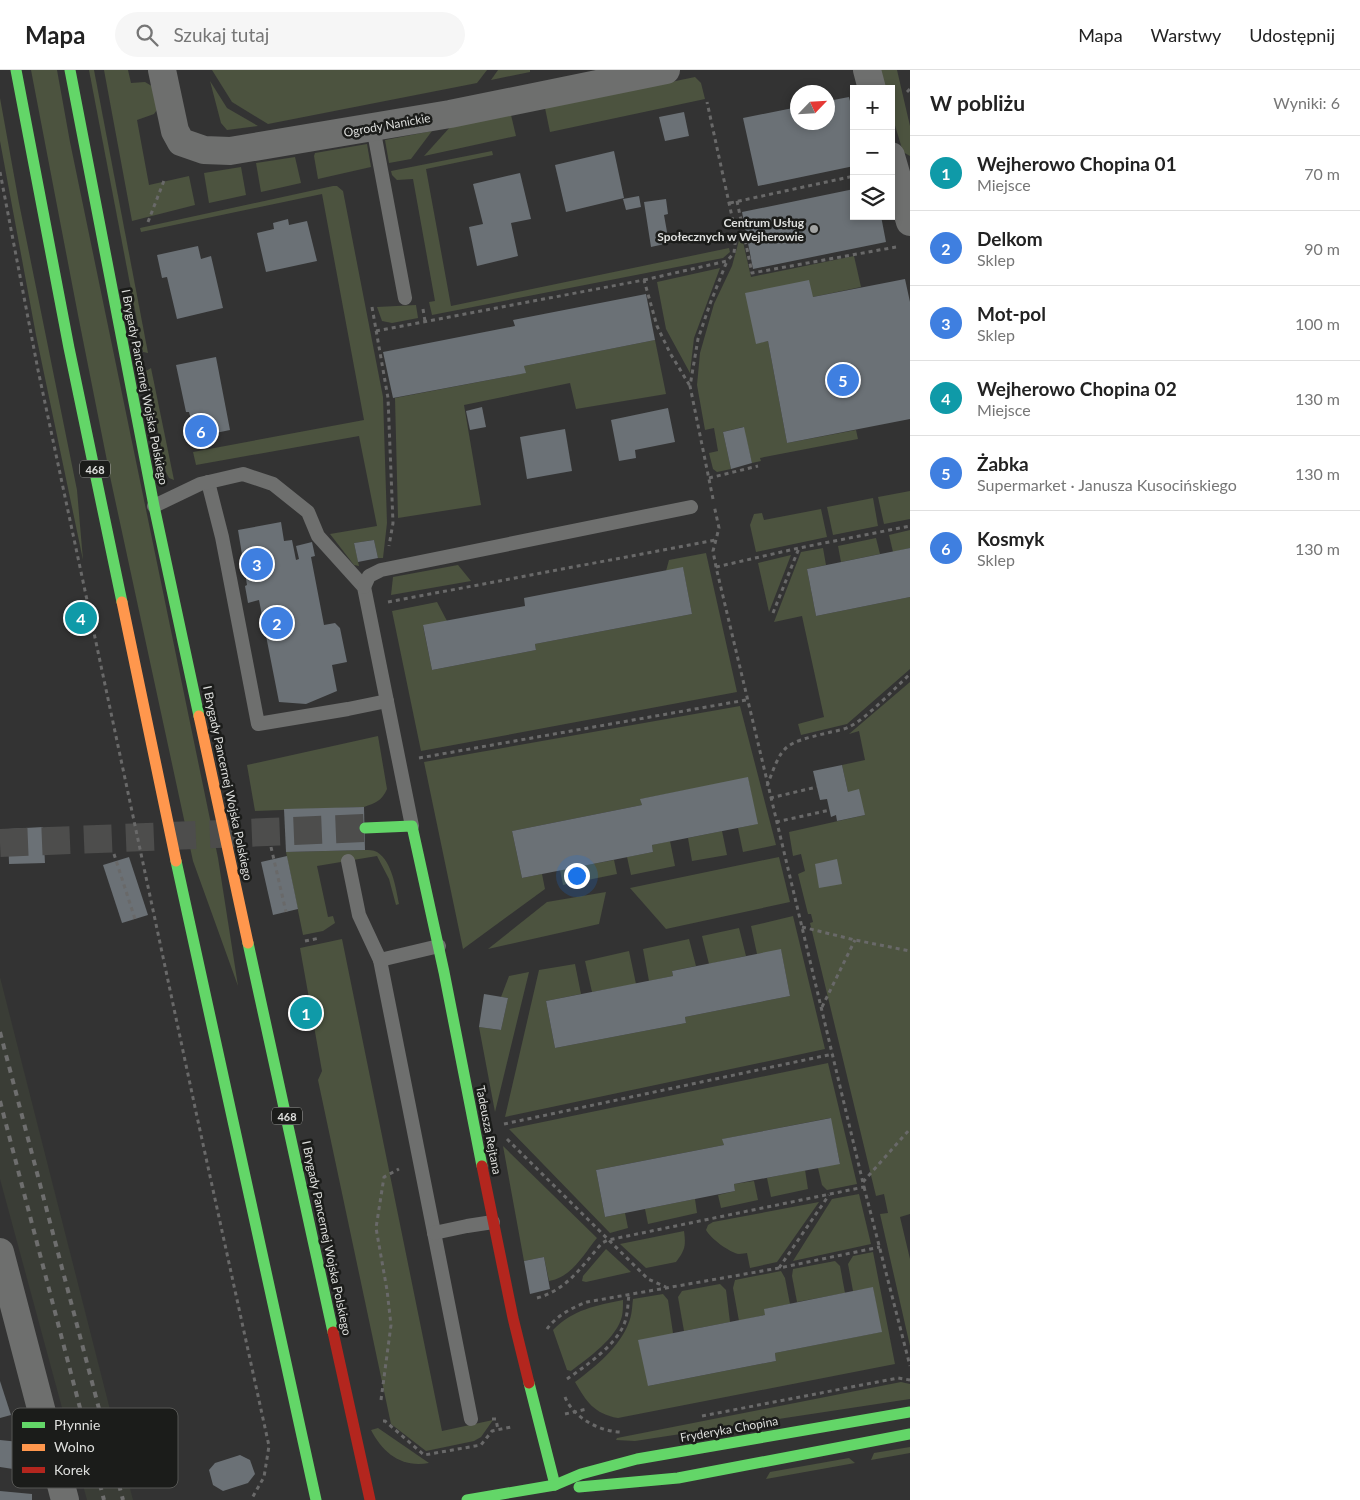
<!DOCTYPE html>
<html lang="pl">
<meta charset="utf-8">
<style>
:root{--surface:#fff;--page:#f6f6f6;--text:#222;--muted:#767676;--line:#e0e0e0;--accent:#5c5c5c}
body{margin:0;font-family:Lato,sans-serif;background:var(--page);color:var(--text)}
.controls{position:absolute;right:15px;top:15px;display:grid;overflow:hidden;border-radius:0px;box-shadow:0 2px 8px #0003}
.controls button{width:45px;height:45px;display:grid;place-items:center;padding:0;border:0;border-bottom:1px solid var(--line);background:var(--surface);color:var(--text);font:25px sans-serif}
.compass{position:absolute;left:790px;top:15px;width:45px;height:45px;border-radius:50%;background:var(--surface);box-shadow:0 2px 8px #0003;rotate:65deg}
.you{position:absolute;left:576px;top:805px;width:18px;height:18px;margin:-12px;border:4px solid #fff;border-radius:50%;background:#1a73e8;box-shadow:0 0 0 8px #1a73e833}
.badge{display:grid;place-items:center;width:32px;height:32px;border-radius:50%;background:var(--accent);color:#fff;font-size:16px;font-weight:700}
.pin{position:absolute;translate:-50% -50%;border:2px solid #fff;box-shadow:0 1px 5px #0006}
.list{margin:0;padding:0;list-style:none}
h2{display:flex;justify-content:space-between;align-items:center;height:65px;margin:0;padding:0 20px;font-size:21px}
h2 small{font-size:16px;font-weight:400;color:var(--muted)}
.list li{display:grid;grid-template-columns:32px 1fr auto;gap:15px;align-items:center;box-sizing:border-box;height:75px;padding:0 20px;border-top:1px solid var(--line)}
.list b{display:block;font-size:19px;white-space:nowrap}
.list p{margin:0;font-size:16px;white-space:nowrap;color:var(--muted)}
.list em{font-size:16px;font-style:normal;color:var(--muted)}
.icon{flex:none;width:28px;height:28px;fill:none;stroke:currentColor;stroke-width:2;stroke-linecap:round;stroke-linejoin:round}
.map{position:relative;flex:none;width:910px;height:1430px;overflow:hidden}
header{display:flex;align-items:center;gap:30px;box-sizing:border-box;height:70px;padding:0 25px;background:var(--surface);border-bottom:1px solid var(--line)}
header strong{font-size:24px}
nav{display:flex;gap:28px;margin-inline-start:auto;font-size:18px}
.search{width:350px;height:45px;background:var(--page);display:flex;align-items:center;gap:12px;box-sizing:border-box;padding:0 18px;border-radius:28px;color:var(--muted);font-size:19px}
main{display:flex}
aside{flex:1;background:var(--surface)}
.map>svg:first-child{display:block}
.built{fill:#3a3d36}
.green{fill:#4c533f}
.building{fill:#6b7176}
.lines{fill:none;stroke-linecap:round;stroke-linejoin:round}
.secondary-tunnel{stroke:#4d4d4c;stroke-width:28;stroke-dasharray:28 14;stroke-linecap:butt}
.path{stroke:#696969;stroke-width:3;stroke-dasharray:4 4;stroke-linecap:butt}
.lane{stroke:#6e6f6e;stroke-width:14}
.street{stroke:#6e6f6e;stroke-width:28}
.fast{stroke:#63d668;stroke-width:11}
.slow{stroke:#ff974d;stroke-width:11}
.jam{stroke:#b3261e;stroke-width:11}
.rail{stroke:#6e6e6e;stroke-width:4;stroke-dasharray:6 6;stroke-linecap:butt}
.poi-dot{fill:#a2a3a2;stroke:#1b1c1a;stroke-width:2}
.labels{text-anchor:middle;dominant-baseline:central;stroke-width:5;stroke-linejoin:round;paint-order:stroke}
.shield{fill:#1b1c1a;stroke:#a4a4a2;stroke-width:1}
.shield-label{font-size:11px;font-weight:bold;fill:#dedfdd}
.street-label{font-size:12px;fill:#dedfdd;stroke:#1b1c1a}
.poi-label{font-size:12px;font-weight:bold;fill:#dedfdd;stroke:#1b1c1a;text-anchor:end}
.key{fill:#1b1c1a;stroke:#565654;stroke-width:1}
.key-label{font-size:14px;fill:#dedfdd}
</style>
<header>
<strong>Mapa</strong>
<div class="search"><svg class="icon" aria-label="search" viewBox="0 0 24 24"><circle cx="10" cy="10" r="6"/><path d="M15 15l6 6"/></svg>Szukaj tutaj</div>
<nav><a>Mapa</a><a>Warstwy</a><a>Udostępnij</a></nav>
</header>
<main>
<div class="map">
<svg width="910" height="1430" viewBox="0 0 910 1430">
<rect width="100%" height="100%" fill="#333"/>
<polygon class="built" points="0,907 133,1430 87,1430 0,1109"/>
<g class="green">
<polygon points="31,0 57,0 70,72 218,788 238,916 193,791 111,411 78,245"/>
<polygon points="89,0 94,0 148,283 143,282"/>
<polygon points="104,0 128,0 131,13 145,12 155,18 159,37 154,44 137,50 149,115 189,106 195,135 132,151"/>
<polygon points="212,0 487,0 477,13 268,54 232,32"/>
<polygon points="498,0 530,0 530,2 491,10"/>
<polygon points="879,0 897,0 910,56 910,86 903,82 891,42 891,19 884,19"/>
<polygon points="695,7 701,13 705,29 550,62 545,38"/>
<polygon points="210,11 227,38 258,56 227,60 221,53"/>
<polygon points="0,28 19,133 77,420 83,490 36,265 0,71"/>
<polygon points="511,45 516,66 424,86 451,56"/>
<polygon points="432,61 411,89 389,93 385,70"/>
<polygon points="367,74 371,97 318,109 314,86 315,83"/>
<polygon points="492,81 493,85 426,99 451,236 729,178 730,182 723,188 432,245 429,232 435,231 413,109 397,110 392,105 391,101"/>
<polygon points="295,87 301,113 261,122 256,93"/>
<polygon points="241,97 246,125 209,133 204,103"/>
<polygon points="333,116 337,116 343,121 383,327 387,453 383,488 378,488 374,470 354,473 359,496 354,495 330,464 377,456 359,366 196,395 193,382 364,350 322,124 141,162 140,158"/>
<polygon points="741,163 751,207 854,186 861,217 813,227 757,273 768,271 787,373 856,360 858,369 760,388 761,391 752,393 743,357 723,362 731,399 717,402 713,399 709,383 718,381 714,358 705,360 697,315 700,283 714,234 732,196"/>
<polygon points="720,198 694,268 690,303 666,259 657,212"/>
<polygon points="416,235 418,248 392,253 382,251 377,237"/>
<polygon points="655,270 666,324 576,339 570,313 464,335 481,435 398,448 395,328 525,303 524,296"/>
<polygon points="151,298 174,410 169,408 166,402 146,301"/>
<polygon points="910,421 910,449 884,454 878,427"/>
<polygon points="873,428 878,456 833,465 827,437"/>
<polygon points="821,439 827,467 756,482 750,455 754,444 762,443 764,450"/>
<polygon points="910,460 910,478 893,482 889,465"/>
<polygon points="876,468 880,484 841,492 838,476"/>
<polygon points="823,478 826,495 807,499 816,546 910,527 910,599 847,654 801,665 798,654 824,647 802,546 774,552 801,482"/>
<polygon points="706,483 737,622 421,681 392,541 437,532 447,551 423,556 432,600 536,580 535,574 692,544 683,498 666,501 669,490"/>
<polygon points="791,485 769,542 758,493"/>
<polygon points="458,495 471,511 391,525 393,507"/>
<polygon points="910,612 910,1144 900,1147 910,1189 910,1276 880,1144 888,1143 884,1124 876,1126 810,853 813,852 811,844 808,844 798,804 805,801 801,784 793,786 789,762 865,745 848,722 842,695 865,690 859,661 849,664"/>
<polygon points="740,636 776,775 743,782 738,758 757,754 748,708 641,729 642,735 512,761 522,808 542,804 545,819 463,879 424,692"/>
<path d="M378 666 387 719C382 731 375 733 364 737L255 741 247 695Z"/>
<polygon points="722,761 727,785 692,791 688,768"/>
<polygon points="670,771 675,796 631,805 627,787 653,782 652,775"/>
<path d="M365 780C369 780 373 780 377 782 392 791 396 819 399 834L396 835 389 809 377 786 317 796 328 847 333 846 335 853 323 861 303 865 286 782Z"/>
<polygon points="779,787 790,832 666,859 630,818"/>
<polygon points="614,790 617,804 563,815 560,800"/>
<polygon points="606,822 599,854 488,879 547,832"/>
<polygon points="793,846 825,979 505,1047 539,900 575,894 581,924 546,931 555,978 686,953 685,947 790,926 781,880 757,884 751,856"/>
<polygon points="739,858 746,886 709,894 702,866"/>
<polygon points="342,869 442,1361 493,1350 481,1367 474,1371 426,1381 391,1354 318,1010 322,1001 300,878"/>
<polygon points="689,869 696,896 672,901 673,906 649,911 643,879"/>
<polygon points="629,881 636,914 592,922 585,891"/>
<polygon points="529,902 495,1042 479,957 501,960 508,928 501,927 509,906"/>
<polygon points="828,993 857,1114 827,1120 822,1115 818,1098 840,1093 830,1048 723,1069 724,1075 596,1100 605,1147 625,1143 628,1158 610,1163 509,1059"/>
<path d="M503 1076 597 1168C583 1185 572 1207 549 1211L544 1187 524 1191Z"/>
<polygon points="805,1100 808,1119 771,1127 767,1108"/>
<polygon points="754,1111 758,1130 721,1138 718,1125 735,1121 734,1114"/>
<polygon points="859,1124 871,1174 793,1191 832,1129"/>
<polygon points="695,1129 697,1143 648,1154 645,1139"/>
<path d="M819 1132 777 1192 750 1198 747 1183C745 1183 742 1184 739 1184 730 1183 710 1168 706 1160L708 1155 713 1152Z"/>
<path d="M684 1161C686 1176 685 1180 676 1192L646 1198 620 1174Z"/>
<polygon points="606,1179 631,1202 586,1212 582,1211 583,1206"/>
<path d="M873 1182 895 1294 618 1348C594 1344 586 1331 575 1312 595 1297 620 1277 629 1252 632 1245 632 1237 633 1229L663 1224 668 1230 673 1263 648 1316 776 1291 775 1283 881 1262 873 1218 853 1221 848 1194 853 1186Z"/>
<polygon points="835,1191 840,1196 845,1223 797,1232 792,1206 793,1199"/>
<polygon points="781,1201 785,1208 790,1234 765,1239 765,1245 739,1251 733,1218 735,1210"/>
<polygon points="720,1214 726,1220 730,1252 684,1261 678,1227 682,1221"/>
<path d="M623 1230C623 1235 623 1241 622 1246 617 1268 588 1288 571 1301L567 1300 553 1260C572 1240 597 1235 623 1230Z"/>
<polygon points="901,1312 910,1314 910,1329 635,1371 616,1370 617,1368"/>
<path d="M378 1358 429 1393C401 1398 383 1383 371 1360Z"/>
<polygon points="910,1377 910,1383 871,1390 874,1383"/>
<polygon points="849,1388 855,1393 766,1409 770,1402"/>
</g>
<g class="building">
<polygon points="849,27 854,47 854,96 758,116 743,48 798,37 798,52 828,52 828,31"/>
<polygon points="684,42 689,66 665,71 659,47"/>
<polygon points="614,81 624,128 566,142 555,95"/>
<polygon points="520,103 531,149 511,153 518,186 477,196 469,157 483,154 473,114"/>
<polygon points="854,119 854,146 881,146 886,172 753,199 742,142"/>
<polygon points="639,126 641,137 626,140 623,129"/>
<polygon points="666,129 668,144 664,145 669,173 651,177 644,132"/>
<polygon points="288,149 289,155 307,151 317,191 266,202 257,163 274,159 273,153"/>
<polygon points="198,176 201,189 211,186 223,238 177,249 167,207 162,208 157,185"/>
<polygon points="905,209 910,232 910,349 787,373 768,271 756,274 745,223 809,210 813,227"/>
<polygon points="646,224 655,270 524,296 526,303 393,328 383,282 515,256 513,250"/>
<polygon points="216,287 230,360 201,366 197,365 194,361 189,342 186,342 176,295"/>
<polygon points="482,337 486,357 470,360 466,341"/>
<polygon points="668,338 675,372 635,380 636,388 619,391 611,350"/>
<polygon points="744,357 752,393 731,399 723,362"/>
<polygon points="565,359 572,401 527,409 520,367"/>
<polygon points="281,452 284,471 292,470 296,490 299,489 296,476 312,472 315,486 311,487 324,555 335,553 340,558 347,592 332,595 337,621 306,634 279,632 259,530 248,533 245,516 247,515 238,460"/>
<polygon points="374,470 378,488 358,492 354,473"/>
<polygon points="910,478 910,527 816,546 807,499"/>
<polygon points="683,497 692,544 535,574 536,580 432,600 423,555 525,536 524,528"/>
<polygon points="82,536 87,559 80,561 75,537"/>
<polygon points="842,695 848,722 859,719 865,745 837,751 836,745 831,747 827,729 820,730 813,701"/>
<polygon points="748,707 758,754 652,775 653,782 522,808 512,761 642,735 640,729"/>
<polygon points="364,737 365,780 286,782 284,739"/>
<polygon points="43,757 45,793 9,794 8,759"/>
<polygon points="287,786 298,839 273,845 261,792"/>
<polygon points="129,787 148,845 122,853 103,795"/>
<polygon points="837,789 842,814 819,818 815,794"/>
<polygon points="781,879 790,926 685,947 686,953 555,978 546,931 673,906 672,901"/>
<polygon points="484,924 508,928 501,960 479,957"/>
<polygon points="307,933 311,952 304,954 300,934"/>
<polygon points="831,1048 840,1094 734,1114 735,1121 605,1147 596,1100 724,1075 722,1069"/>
<polygon points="544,1187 550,1219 530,1224 524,1191"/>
<polygon points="873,1217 882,1262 775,1283 776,1291 648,1316 638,1270 765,1245 764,1239"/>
<polygon points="0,1311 11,1345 0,1348"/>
<polygon points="0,1370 29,1373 26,1401 0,1397"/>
<polygon points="240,1385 250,1390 255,1404 248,1413 223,1421 213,1415 209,1400 215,1393"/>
<polygon points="0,1421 32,1424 32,1430 0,1430"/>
</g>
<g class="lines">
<polyline class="secondary-tunnel" points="0,773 365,758"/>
<g class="path">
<polyline points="907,22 910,19"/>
<polyline points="0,102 38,300 196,1042 269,1376 264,1407 251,1430"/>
<polyline points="737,131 752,203 896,177"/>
<polyline points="730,133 854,106"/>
<polyline points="148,152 165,108"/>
<polyline points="644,210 727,191 734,183 736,165 707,32"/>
<polyline points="372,237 388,328 393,453 389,476"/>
<polyline points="423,239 425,251"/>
<polyline points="376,261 644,210 657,256 670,283 690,316"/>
<polyline points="709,408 758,396"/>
<polyline points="713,429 690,316 698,269 710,234 727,191"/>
<polyline points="716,497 799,478 910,456"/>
<polyline points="388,532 716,470"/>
<polyline points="773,543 799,478"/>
<polyline points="419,688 746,630"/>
<path d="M767 716C783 674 782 674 827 663 834 661 843 660 849 657 867 648 894 619 910 604"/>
<polyline points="770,728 817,717"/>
<polyline points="776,752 830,740"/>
<polyline points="271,777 286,842"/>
<polyline points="114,784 135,849"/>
<polyline points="802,857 855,870 910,881"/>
<polyline points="305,871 320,868"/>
<polyline points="822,937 855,870"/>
<polyline points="504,1054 833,984"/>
<polyline points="507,1069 648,1209 666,1217"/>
<polyline points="863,1112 910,1059"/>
<polyline points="864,1117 910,1296"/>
<polyline points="779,1198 829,1125"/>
<path d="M537 1228C567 1220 583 1195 602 1173L608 1170 864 1117 716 497 713 481 719 458 714 435"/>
<path d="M547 1259C556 1246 573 1237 587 1232L779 1198 880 1177"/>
<path d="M567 1309C587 1295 621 1272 626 1248 628 1240 628 1232 629 1224"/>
<path d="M565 1327C573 1347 598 1361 620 1362"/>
<polyline points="381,1330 391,1255 387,1220 376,1158 384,1107 399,1099"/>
<polyline points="565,1344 587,1339"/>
<polyline points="702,1346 898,1308 910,1310"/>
<polyline points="492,1349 496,1349 498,1360"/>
<polyline points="383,1351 385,1351 424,1385 481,1375 492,1361 511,1357"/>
</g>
<g class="lane">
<polyline points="373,57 405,228"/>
<polyline points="208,412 222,467 258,654 348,639 387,631"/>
<polyline points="154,436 200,414 243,404 273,414 308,442 318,466 364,517 412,756"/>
<polyline points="364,517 369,506 381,500 691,437"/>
<polyline points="348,791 359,845 380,890"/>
<polyline points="439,876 380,890 471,1349"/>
<polyline points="434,1163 467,1156 493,1152"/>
</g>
<g class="street">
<polyline points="162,0 175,61 181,72 204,80 230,81 450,44 666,0"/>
<polyline points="867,0 872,19"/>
<polyline points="891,86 910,152"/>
<polyline points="0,1182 65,1430"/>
</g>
<g class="fast">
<polyline points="16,0 69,278 122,532"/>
<polyline points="70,0 154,436 199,646"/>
<polyline points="365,758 412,756 444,902 482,1096"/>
<polyline points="176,791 316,1430"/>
<polyline points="248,873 333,1262"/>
<polyline points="529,1313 555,1415"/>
<polyline points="579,1417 678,1408 910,1364"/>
<polyline points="467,1430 555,1415 581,1404 637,1389 910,1342"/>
</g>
<g class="slow">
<polyline points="122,532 176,791"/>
<polyline points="199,646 248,873"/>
</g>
<g class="jam">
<polyline points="482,1096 513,1248 529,1313"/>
<polyline points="333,1262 370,1430"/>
</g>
<g class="rail">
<polyline points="0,962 123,1430"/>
<polyline points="0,1031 104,1430"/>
</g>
</g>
<circle class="poi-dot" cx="814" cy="159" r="5"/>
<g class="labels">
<g class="shield">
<rect x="80" y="390.5" width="30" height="17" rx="4"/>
<rect x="272" y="1037.5" width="30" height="17" rx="4"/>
</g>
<g class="shield-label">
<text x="95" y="399">468</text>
<text x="287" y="1046">468</text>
</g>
<g class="street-label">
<text transform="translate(387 55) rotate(-10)">Ogrody Nanickie</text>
<text transform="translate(145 317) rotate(79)">I Brygady Pancernej Wojska Polskiego</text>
<text transform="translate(228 713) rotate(78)">I Brygady Pancernej Wojska Polskiego</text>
<text transform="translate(489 1060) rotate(79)">Tadeusza Rejtana</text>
<text transform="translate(327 1168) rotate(78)">I Brygady Pancernej Wojska Polskiego</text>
<text transform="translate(729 1359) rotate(-10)">Fryderyka Chopina</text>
</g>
<g class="poi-label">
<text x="804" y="152">Centrum Usług<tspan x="804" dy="14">Społecznych w Wejherowie</tspan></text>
</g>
</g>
<rect x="12" y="1338" width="166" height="80" rx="8" class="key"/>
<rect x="22" y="1352" width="23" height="6" fill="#63d668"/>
<rect x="22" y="1374" width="23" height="7" fill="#ff974d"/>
<rect x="22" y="1397" width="23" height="6" fill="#b3261e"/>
<g class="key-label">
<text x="54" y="1360">Płynnie</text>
<text x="54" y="1382">Wolno</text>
<text x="54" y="1405">Korek</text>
</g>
</svg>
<div class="controls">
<button>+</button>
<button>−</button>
<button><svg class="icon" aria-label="layers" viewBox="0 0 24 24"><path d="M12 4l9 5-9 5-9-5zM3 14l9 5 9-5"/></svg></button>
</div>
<svg class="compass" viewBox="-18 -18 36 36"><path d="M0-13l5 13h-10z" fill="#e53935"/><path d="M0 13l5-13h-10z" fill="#767676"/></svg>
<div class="you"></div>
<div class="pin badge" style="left:306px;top:943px;background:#0f9aa8">1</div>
<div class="pin badge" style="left:277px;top:553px;background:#3f7fe0">2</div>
<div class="pin badge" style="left:257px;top:494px;background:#3f7fe0">3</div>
<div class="pin badge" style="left:81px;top:548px;background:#0f9aa8">4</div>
<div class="pin badge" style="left:843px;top:310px;background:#3f7fe0">5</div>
<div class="pin badge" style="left:201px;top:361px;background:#3f7fe0">6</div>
</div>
<aside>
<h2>W pobliżu<small>Wyniki: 6</small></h2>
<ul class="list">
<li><span class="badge" style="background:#0f9aa8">1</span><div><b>Wejherowo Chopina 01</b><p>Miejsce</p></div><em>70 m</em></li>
<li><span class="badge" style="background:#3f7fe0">2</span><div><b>Delkom</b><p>Sklep</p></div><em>90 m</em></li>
<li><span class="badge" style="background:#3f7fe0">3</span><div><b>Mot-pol</b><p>Sklep</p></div><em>100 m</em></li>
<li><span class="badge" style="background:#0f9aa8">4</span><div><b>Wejherowo Chopina 02</b><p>Miejsce</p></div><em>130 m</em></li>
<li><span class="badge" style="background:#3f7fe0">5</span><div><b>Żabka</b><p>Supermarket · Janusza Kusocińskiego</p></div><em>130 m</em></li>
<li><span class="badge" style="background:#3f7fe0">6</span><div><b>Kosmyk</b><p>Sklep</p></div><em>130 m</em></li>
</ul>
</aside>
</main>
